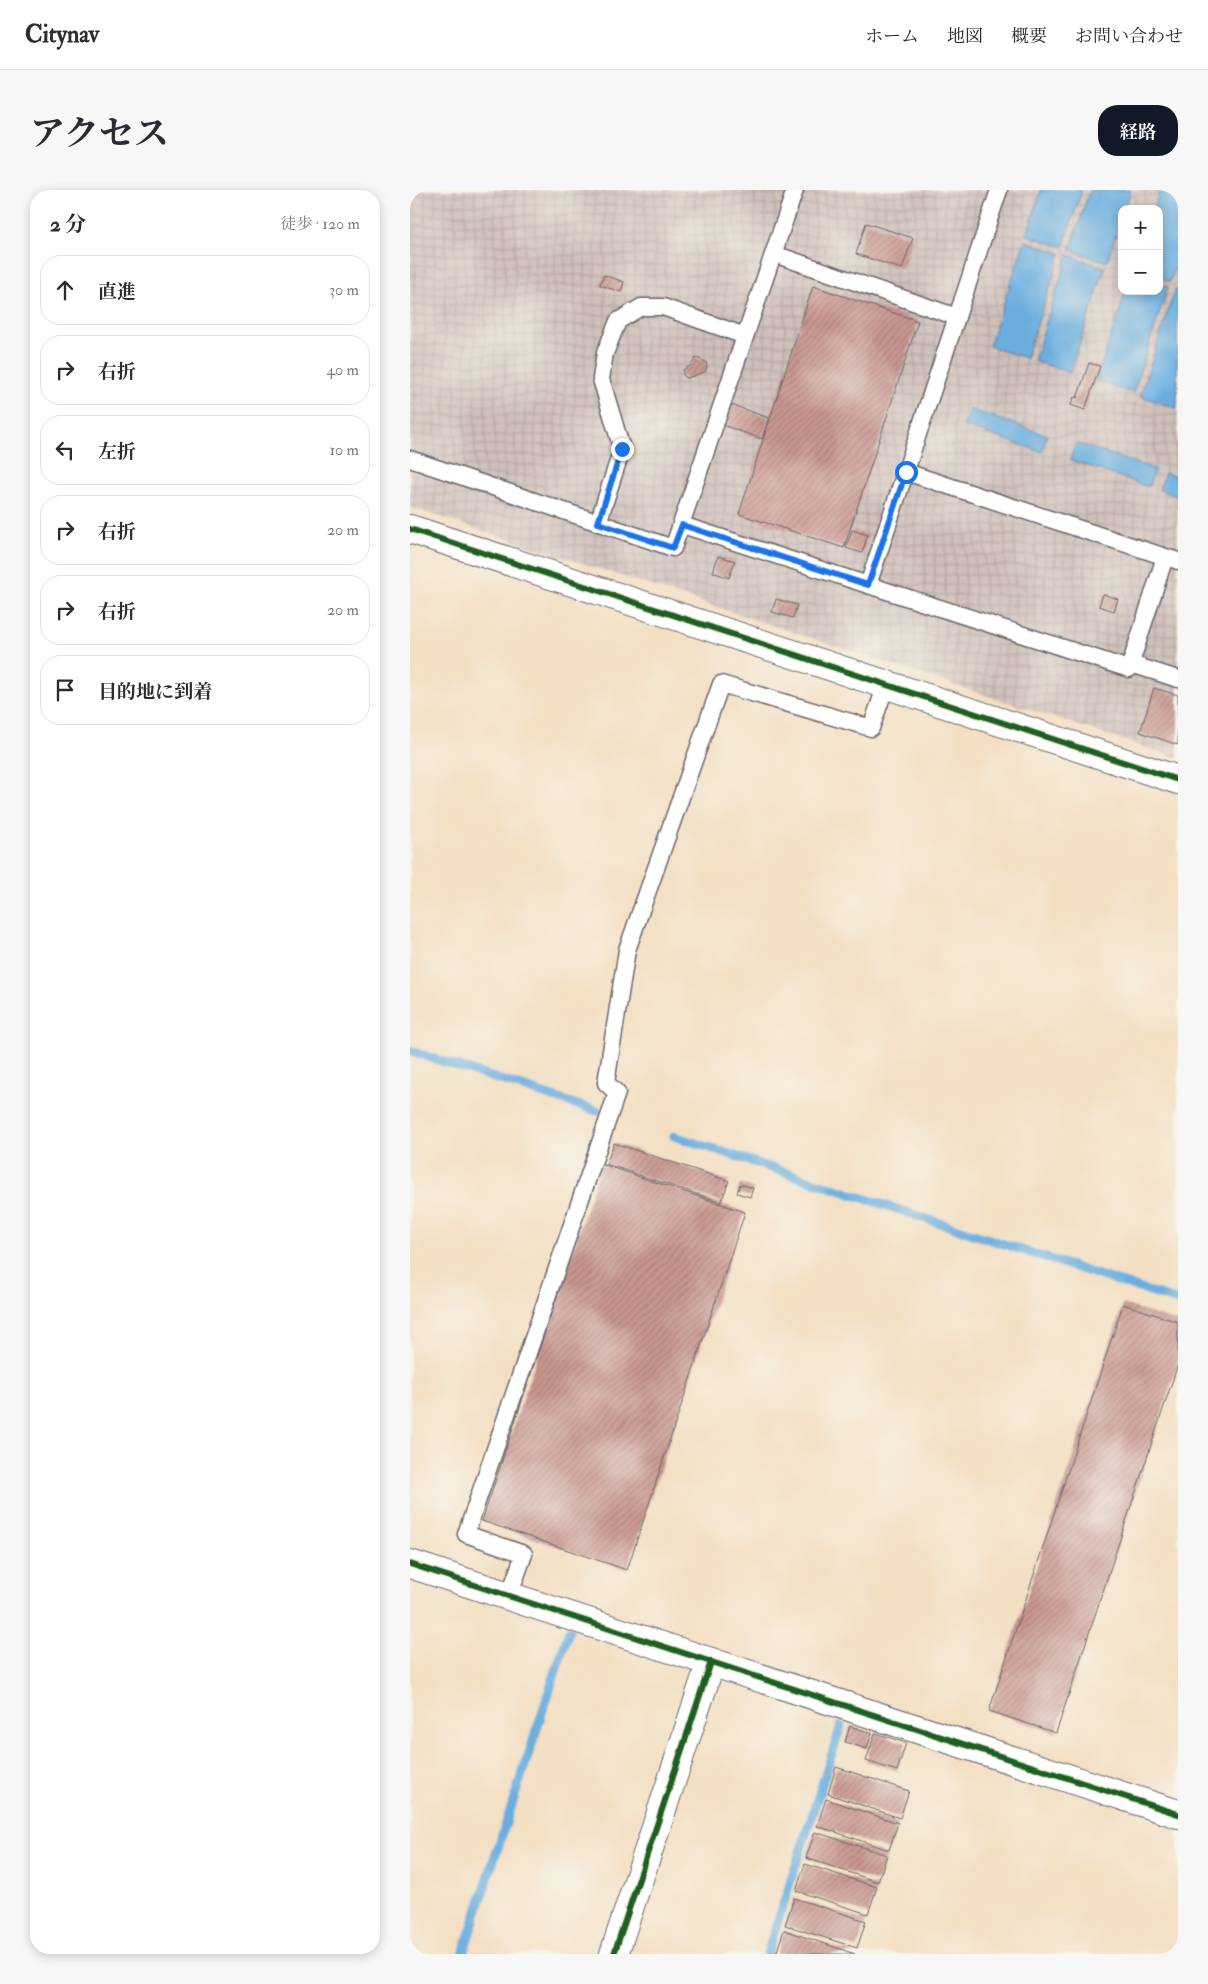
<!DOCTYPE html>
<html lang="ja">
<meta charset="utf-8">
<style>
:root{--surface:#fff;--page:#f7f7f7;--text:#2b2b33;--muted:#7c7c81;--line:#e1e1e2;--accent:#111827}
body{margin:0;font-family:"IM FELL Double Pica","Noto Serif JP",serif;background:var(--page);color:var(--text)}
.controls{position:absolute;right:15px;top:15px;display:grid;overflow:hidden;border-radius:10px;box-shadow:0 2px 12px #0003}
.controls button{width:45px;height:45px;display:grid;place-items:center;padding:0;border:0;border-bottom:1px solid var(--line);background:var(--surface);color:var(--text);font:25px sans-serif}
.stop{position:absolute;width:15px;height:15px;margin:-11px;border:4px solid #1a73e8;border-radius:50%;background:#fff}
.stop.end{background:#1a73e8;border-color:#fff;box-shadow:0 1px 5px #0008}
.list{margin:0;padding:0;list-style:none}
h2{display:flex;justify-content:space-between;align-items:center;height:65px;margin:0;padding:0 20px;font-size:21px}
h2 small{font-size:16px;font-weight:400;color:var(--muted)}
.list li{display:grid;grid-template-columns:32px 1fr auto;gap:15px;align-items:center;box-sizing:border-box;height:70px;margin:0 10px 10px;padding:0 10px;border:1px solid var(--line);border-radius:20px}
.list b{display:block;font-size:19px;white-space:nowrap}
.list em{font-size:16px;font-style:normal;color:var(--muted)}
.icon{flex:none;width:28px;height:28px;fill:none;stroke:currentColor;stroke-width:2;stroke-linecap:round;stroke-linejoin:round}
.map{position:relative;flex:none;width:768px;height:1764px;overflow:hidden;border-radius:20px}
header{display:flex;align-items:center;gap:30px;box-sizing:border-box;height:70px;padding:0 25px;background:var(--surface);border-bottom:1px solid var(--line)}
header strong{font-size:24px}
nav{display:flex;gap:28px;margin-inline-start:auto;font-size:18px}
.intro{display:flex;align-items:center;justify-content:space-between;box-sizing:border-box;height:120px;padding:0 30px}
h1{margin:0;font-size:35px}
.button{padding:12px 22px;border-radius:20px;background:var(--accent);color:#fff;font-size:18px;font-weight:700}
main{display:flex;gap:30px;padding:0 30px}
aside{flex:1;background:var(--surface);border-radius:20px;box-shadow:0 2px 12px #0003}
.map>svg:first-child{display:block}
.industrial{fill:url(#industrial-grid);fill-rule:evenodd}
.water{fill:#6aaedf;stroke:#46688d}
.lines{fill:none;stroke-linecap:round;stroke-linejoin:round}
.stream{stroke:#6aaedf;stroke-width:9}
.building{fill:url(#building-hatch)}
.lane-casing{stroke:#6b646a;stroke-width:19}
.street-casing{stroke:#6b646a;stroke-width:30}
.secondary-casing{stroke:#6b646a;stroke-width:30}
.lane{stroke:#fff;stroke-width:16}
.street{stroke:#fff;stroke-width:28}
.secondary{stroke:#fff;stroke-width:28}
.cycleway-casing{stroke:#f7f3e8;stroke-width:9}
.cycleway{stroke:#1b5e20;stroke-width:6}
.route{stroke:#1a73e8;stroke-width:6}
</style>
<header>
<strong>Citynav</strong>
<nav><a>ホーム</a><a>地図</a><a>概要</a><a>お問い合わせ</a></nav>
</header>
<div class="intro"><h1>アクセス</h1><a class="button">経路</a></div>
<main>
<aside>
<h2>2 分<small>徒歩 · 120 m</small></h2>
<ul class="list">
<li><svg class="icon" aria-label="ahead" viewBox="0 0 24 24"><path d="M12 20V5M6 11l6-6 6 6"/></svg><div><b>直進</b></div><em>30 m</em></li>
<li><svg class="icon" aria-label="right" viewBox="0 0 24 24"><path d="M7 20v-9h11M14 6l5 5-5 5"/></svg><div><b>右折</b></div><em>40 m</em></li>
<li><svg class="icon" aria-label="left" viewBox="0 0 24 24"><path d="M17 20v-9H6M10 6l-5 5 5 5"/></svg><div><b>左折</b></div><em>10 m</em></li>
<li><svg class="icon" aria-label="right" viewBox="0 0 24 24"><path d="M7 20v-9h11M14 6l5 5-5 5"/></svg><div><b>右折</b></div><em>20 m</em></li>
<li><svg class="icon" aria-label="right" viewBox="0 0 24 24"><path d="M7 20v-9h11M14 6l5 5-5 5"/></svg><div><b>右折</b></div><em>20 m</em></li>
<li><svg class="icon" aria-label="arrive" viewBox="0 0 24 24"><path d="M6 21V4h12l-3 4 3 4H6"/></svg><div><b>目的地に到着</b></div></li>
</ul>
</aside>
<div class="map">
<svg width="768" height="1764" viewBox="0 0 768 1764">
<defs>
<pattern id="industrial-grid" width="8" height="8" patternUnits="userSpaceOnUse" patternTransform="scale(1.25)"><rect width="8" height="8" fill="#cfc0ba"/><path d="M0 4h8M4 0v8" fill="none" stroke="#b1a5a1"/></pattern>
<pattern id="building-hatch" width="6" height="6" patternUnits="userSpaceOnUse" patternTransform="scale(1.25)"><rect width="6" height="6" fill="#c99790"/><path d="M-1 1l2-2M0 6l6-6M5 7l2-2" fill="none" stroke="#a37b77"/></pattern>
</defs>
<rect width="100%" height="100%" fill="#f7f3e8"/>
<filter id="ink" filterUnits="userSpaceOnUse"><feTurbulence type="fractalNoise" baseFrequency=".02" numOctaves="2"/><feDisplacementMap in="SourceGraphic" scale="10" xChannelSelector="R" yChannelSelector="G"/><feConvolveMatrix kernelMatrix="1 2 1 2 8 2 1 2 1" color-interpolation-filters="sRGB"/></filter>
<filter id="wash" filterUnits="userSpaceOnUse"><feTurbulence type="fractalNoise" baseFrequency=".0096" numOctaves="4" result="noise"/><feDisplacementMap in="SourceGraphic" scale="20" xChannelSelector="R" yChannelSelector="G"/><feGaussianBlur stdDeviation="1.12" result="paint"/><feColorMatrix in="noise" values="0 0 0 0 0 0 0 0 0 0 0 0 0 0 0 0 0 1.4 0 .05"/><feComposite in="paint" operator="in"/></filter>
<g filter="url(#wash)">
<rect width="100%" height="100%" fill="#f3dfc2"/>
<path class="industrial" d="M0 0H768V568L0 317ZM712 19H749V101H712Z"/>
<g class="water">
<polygon points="631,0 672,0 653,57 617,45"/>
<polygon points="680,0 721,0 715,19 712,19 712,27 697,72 660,60"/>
<polygon points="750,0 768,0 768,67 760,92 749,88 749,19 744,19"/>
<polygon points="615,51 651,63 616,168 579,156"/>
<polygon points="658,65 695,78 660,183 624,171"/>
<polygon points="749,94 758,97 723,203 686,191 716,101 749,101"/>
<polygon points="765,100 768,101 767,218 730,206"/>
<polygon points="559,219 637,245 632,262 553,236"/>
<polygon points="666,253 744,279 739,297 660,270"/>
<polygon points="755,283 768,287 768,306 749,300"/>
</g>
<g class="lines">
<g class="stream">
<polyline points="0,861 187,921"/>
<polyline points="264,946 768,1111"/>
<polyline points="53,1764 159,1441"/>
<polyline points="357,1764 431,1536"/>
</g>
</g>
<g id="blocks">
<g class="building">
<polygon points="456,33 503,48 492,79 446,64"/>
<polygon points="194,85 214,92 211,102 190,95"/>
<polygon points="403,96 508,131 434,358 329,324"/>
<polygon points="286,168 296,172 297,177 295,182 277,188 273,185 273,180 280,176"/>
<polygon points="679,173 690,176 675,220 661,215 664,207 667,208"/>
<polygon points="319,214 359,228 352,249 312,235"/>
<polygon points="442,340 458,345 452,363 436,358"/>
<polygon points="308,366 325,371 319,388 303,382"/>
<polygon points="693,404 708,409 704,421 689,416"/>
<polygon points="366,409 387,415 383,428 362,422"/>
<polygon points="744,498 768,505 768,555 730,542"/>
<polygon points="204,953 319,991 311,1012 196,974"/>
<polygon points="191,974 335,1022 217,1380 72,1331"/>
<polygon points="330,994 343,998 340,1007 327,1003"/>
<polygon points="713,1114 768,1132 768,1174 646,1543 579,1521"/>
<polygon points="440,1536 462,1543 457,1559 435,1552"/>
<polygon points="465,1543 496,1553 487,1581 456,1571"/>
<polygon points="426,1577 499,1601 490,1628 418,1604"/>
<polygon points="416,1609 488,1633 479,1660 407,1636"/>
<polygon points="405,1642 477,1665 468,1692 396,1668"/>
<polygon points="395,1674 467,1697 458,1724 386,1701"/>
<polygon points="384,1708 456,1731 447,1758 375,1735"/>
<polygon points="374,1740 445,1764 366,1764"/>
</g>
</g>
</g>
<g filter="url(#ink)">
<use href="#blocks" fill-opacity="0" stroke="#6b646a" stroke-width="1"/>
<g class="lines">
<defs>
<g id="lane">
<polyline points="364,64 547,127"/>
<polyline points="0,269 263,358 385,0"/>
<polyline points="496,282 768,371"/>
<polyline points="188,333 212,259 191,189 195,163 208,131 231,117 253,117 335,146"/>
<polyline points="272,335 719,479 755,367"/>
<polyline points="458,395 589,0"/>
<polyline points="721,474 768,489"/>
<polyline points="99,1406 114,1364 56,1344 207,903 196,893 217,760 311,494 461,538 476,495"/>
</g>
<g id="street">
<polyline points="0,1374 768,1624"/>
<polyline points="204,1764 301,1472"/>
</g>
<polyline id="secondary" points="0,339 768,590"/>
</defs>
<use href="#lane" class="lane-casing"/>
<use href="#street" class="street-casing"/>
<use href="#secondary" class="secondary-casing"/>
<use href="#lane" class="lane"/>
<use href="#street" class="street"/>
<use href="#secondary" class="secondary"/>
<defs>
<g id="cycleway">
<polyline points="0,339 768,590"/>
<polyline points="0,1374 768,1624"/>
<polyline points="204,1764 301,1472"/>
</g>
</defs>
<use href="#cycleway" class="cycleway-casing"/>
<use href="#cycleway" class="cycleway"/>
</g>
</g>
<g class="lines" filter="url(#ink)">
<polyline class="route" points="212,259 188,333 263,358 272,335 458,395 496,282"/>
</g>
</svg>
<div class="controls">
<button>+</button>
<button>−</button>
</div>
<div class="stop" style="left:496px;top:282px"></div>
<div class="stop end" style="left:212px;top:259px"></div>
</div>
</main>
